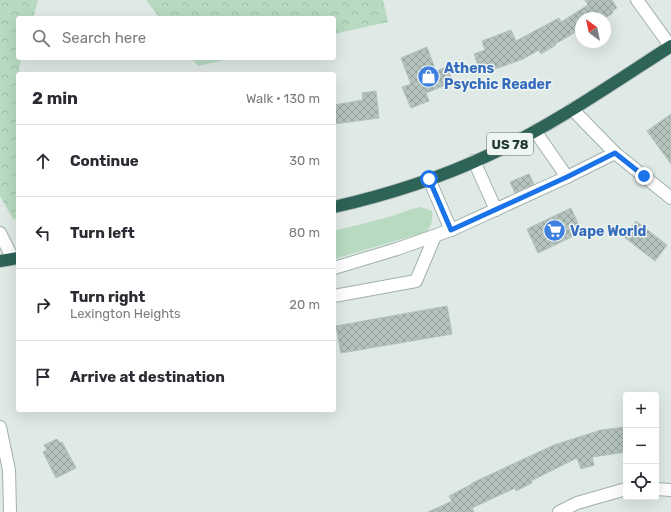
<!DOCTYPE html>
<meta charset="utf-8">
<style>
:root{--surface:#fff;--page:#f2f2f3;--text:#2b2b33;--muted:#7c7c81;--line:#e1e1e2}
body{margin:0;font-family:Rubik,sans-serif;background:var(--page);color:var(--text)}
.controls{position:absolute;right:12px;bottom:12px;display:grid;overflow:hidden;border-radius:4px;box-shadow:0 4px 16px #0002}
.controls button{width:36px;height:36px;display:grid;place-items:center;padding:0;border:0;border-bottom:1px solid var(--line);background:var(--surface);color:var(--text);font:20px sans-serif}
.compass{position:absolute;left:575px;top:12px;width:36px;height:36px;border-radius:50%;background:var(--surface);box-shadow:0 4px 16px #0002;rotate:327deg}
.stop{position:absolute;width:12px;height:12px;margin:-9px;border:3px solid #1a73e8;border-radius:50%;background:#fff}
.stop.end{background:#1a73e8;border-color:#fff;box-shadow:0 1px 4px #0008}
.list{margin:0;padding:0;list-style:none}
h2{display:flex;justify-content:space-between;align-items:center;height:52px;margin:0;padding:0 16px;font-size:17px}
h2 small{font-size:13px;font-weight:400;color:var(--muted)}
.list li{display:grid;grid-template-columns:26px 1fr auto;gap:12px;align-items:center;box-sizing:border-box;height:72px;padding:0 16px;border-top:1px solid var(--line)}
.list b{display:block;font-size:15px;white-space:nowrap}
.list p{margin:0;font-size:13px;white-space:nowrap;color:var(--muted)}
.list em{font-size:13px;font-style:normal;color:var(--muted)}
.icon{flex:none;width:22px;height:22px;fill:none;stroke:currentColor;stroke-width:2;stroke-linecap:round;stroke-linejoin:round}
.map{position:relative;flex:none;width:671px;height:512px;overflow:hidden}
.search{position:absolute;background:var(--surface);box-shadow:0 4px 16px #0002;left:16px;top:16px;width:320px;height:44px;display:flex;align-items:center;gap:10px;box-sizing:border-box;padding:0 14px;border-radius:4px;color:var(--muted);font-size:15px}
.panel{position:absolute;background:var(--surface);box-shadow:0 4px 16px #0002;left:16px;top:72px;width:320px;height:340px;border-radius:4px}
.map>svg:first-child{display:block}
.green{fill:#b8dac1}
.forest{fill:url(#forest-crowns)}
.building{fill:url(#building-cross-hatch);stroke:#b2c2bb}
.lines{fill:none;stroke-linecap:round;stroke-linejoin:round}
.minor-casing{stroke:#a2b0ac;stroke-width:14}
.highway-casing{stroke:#bcc3c2;stroke-width:14}
.minor{stroke:#fff;stroke-width:12}
.highway{stroke:#2e6358;stroke-width:12}
.route{stroke:#1a73e8;stroke-width:5}
.labels{text-anchor:middle;dominant-baseline:central;stroke-width:3;stroke-linejoin:round;paint-order:stroke}
.shield{fill:#eff6f2;stroke:#5f716c;stroke-width:1}
.shield-label{font-size:13px;font-weight:bold;fill:#213832}
.shop-label{font-size:14px;font-weight:bold;fill:#366cbe;stroke:#eff6f2;text-anchor:start}
</style>
<div class="map">
<svg width="671" height="512" viewBox="0 0 671 512">
<defs>
<pattern id="forest-crowns" width="20" height="18" patternUnits="userSpaceOnUse"><rect width="20" height="18" fill="#b8dac1"/><path d="M2 6a3 3 0 1 1 6 0M12 15a3 3 0 1 1 6 0" fill="none" stroke="#9ebca6"/></pattern>
<pattern id="building-cross-hatch" width="8" height="8" patternUnits="userSpaceOnUse"><rect width="8" height="8" fill="#b4c4bd"/><path d="M0 0l8 8M0 8l8-8" fill="none" stroke="#92a09a"/></pattern>
</defs>
<rect width="100%" height="100%" fill="#dfe9e5"/>
<path class="green" d="M421 207 432 211C433 219 432 226 426 232L334 259V231L389 217 412 209Z"/>
<g class="forest">
<polygon points="0,0 38,0 33,18 18,18 18,58 22,58 19,68 20,74 18,74 18,220 13,219 0,196"/>
<polygon points="146,0 383,0 388,22 334,34 334,18 160,18"/>
<polygon points="191,58 233,58 198,66"/>
</g>
<g class="building">
<polygon points="585,0 612,0 617,8 612,11 613,13 605,18 581,18 581,29 555,44 556,45 541,54 539,50 523,59 481,74 474,54 485,50 482,41 511,30 516,41 559,18 561,22 588,5"/>
<polygon points="427,47 436,71 447,67 453,82 426,93 429,101 411,108 402,87 411,84 401,58"/>
<polygon points="376,91 379,118 334,124 334,105 363,100 362,93"/>
<polygon points="671,114 671,164 647,131"/>
<polygon points="529,174 534,184 515,193 510,182"/>
<polygon points="571,208 582,232 538,253 527,229"/>
<polygon points="636,221 667,245 655,261 624,237"/>
<polygon points="447,306 452,334 341,353 336,326"/>
<polygon points="626,427 626,452 592,457 594,465 581,469 577,458 531,481 532,483 516,491 515,488 472,508 474,512 428,512 452,501 449,496 472,484 472,483 554,445 601,430"/>
<polygon points="57,439 60,443 62,442 76,468 56,478 43,452 47,450 44,445"/>
</g>
<g class="lines">
<defs>
<g id="minor">
<polyline points="637,0 671,47"/>
<polyline points="572,109 615,153 671,198"/>
<polyline points="535,131 567,177"/>
<polyline points="474,161 496,210"/>
<polyline points="429,179 451,230"/>
<polyline points="0,233 13,259"/>
<polyline points="334,268 397,249 451,230 567,177 615,153"/>
<polyline points="334,296 416,281 435,236"/>
<polyline points="0,427 9,470 10,512"/>
<polyline points="656,489 671,490"/>
<polyline points="559,512 577,503 626,489"/>
</g>
<g id="highway">
<path d="M334 207C387 195 440 178 489 155 553 125 612 84 671 46"/>
<polyline points="0,261 18,258"/>
</g>
</defs>
<use href="#minor" class="minor-casing"/>
<use href="#highway" class="highway-casing"/>
<use href="#minor" class="minor"/>
<use href="#highway" class="highway"/>
</g>
<g class="lines">
<polyline class="route" points="429,179 451,230 567,177 615,153 644,176"/>
</g>
<defs>
<symbol id="shop-disc" viewBox="-11 -11 22 22"><circle r="9.5" fill="#3f7fe0" stroke="#eff6f2"/><path d="M-5-2.5h2.3a2.7 3.5 0 0 1 5.4 0H5L5.5 6h-11ZM-1.5-2.5h3a1.5 2.3 0 0 0-3 0Z" fill="#fff"/></symbol>
<symbol id="supermarket-disc" viewBox="-11 -11 22 22"><circle r="9.5" fill="#3f7fe0" stroke="#eff6f2"/><path d="M-6-5.5h2.5l.6 2H6L4.5 2H-2.5L-4.4-4H-6ZM-1.5 3.2a1.3 1.3 0 1 0 .1 0ZM3 3.2a1.3 1.3 0 1 0 .1 0Z" fill="#fff"/></symbol>
</defs>
<g fill-rule="evenodd">
<use href="#shop-disc" x="416" y="64" width="25" height="25"/>
<use href="#supermarket-disc" x="542" y="218" width="25" height="25"/>
</g>
<g class="labels">
<rect class="shield" x="487" y="133" width="46" height="22" rx="3"/>
<g class="shield-label">
<text x="510" y="144">US 78</text>
</g>
<g class="shop-label">
<text x="444" y="68">Athens<tspan x="444" dy="16">Psychic Reader</tspan></text>
<text x="570" y="231">Vape World</text>
</g>
</g>
</svg>
<div class="controls">
<button>+</button>
<button>−</button>
<button><svg class="icon" aria-label="locate" viewBox="0 0 24 24"><circle cx="12" cy="12" r="6"/><path d="M12 2v4M12 18v4M2 12h4M18 12h4"/></svg></button>
</div>
<svg class="compass" viewBox="-18 -18 36 36"><path d="M0-13l5 13h-10z" fill="#e53935"/><path d="M0 13l5-13h-10z" fill="#7c7c81"/></svg>
<div class="stop" style="left:429px;top:179px"></div>
<div class="stop end" style="left:644px;top:176px"></div>
<div class="search"><svg class="icon" aria-label="search" viewBox="0 0 24 24"><circle cx="10" cy="10" r="6"/><path d="M15 15l6 6"/></svg>Search here</div>
<section class="panel">
<h2>2 min<small>Walk · 130 m</small></h2>
<ul class="list">
<li><svg class="icon" aria-label="ahead" viewBox="0 0 24 24"><path d="M12 20V5M6 11l6-6 6 6"/></svg><div><b>Continue</b></div><em>30 m</em></li>
<li><svg class="icon" aria-label="left" viewBox="0 0 24 24"><path d="M17 20v-9H6M10 6l-5 5 5 5"/></svg><div><b>Turn left</b></div><em>80 m</em></li>
<li><svg class="icon" aria-label="right" viewBox="0 0 24 24"><path d="M7 20v-9h11M14 6l5 5-5 5"/></svg><div><b>Turn right</b><p>Lexington Heights</p></div><em>20 m</em></li>
<li><svg class="icon" aria-label="arrive" viewBox="0 0 24 24"><path d="M6 21V4h12l-3 4 3 4H6"/></svg><div><b>Arrive at destination</b></div></li>
</ul>
</section>
</div>
